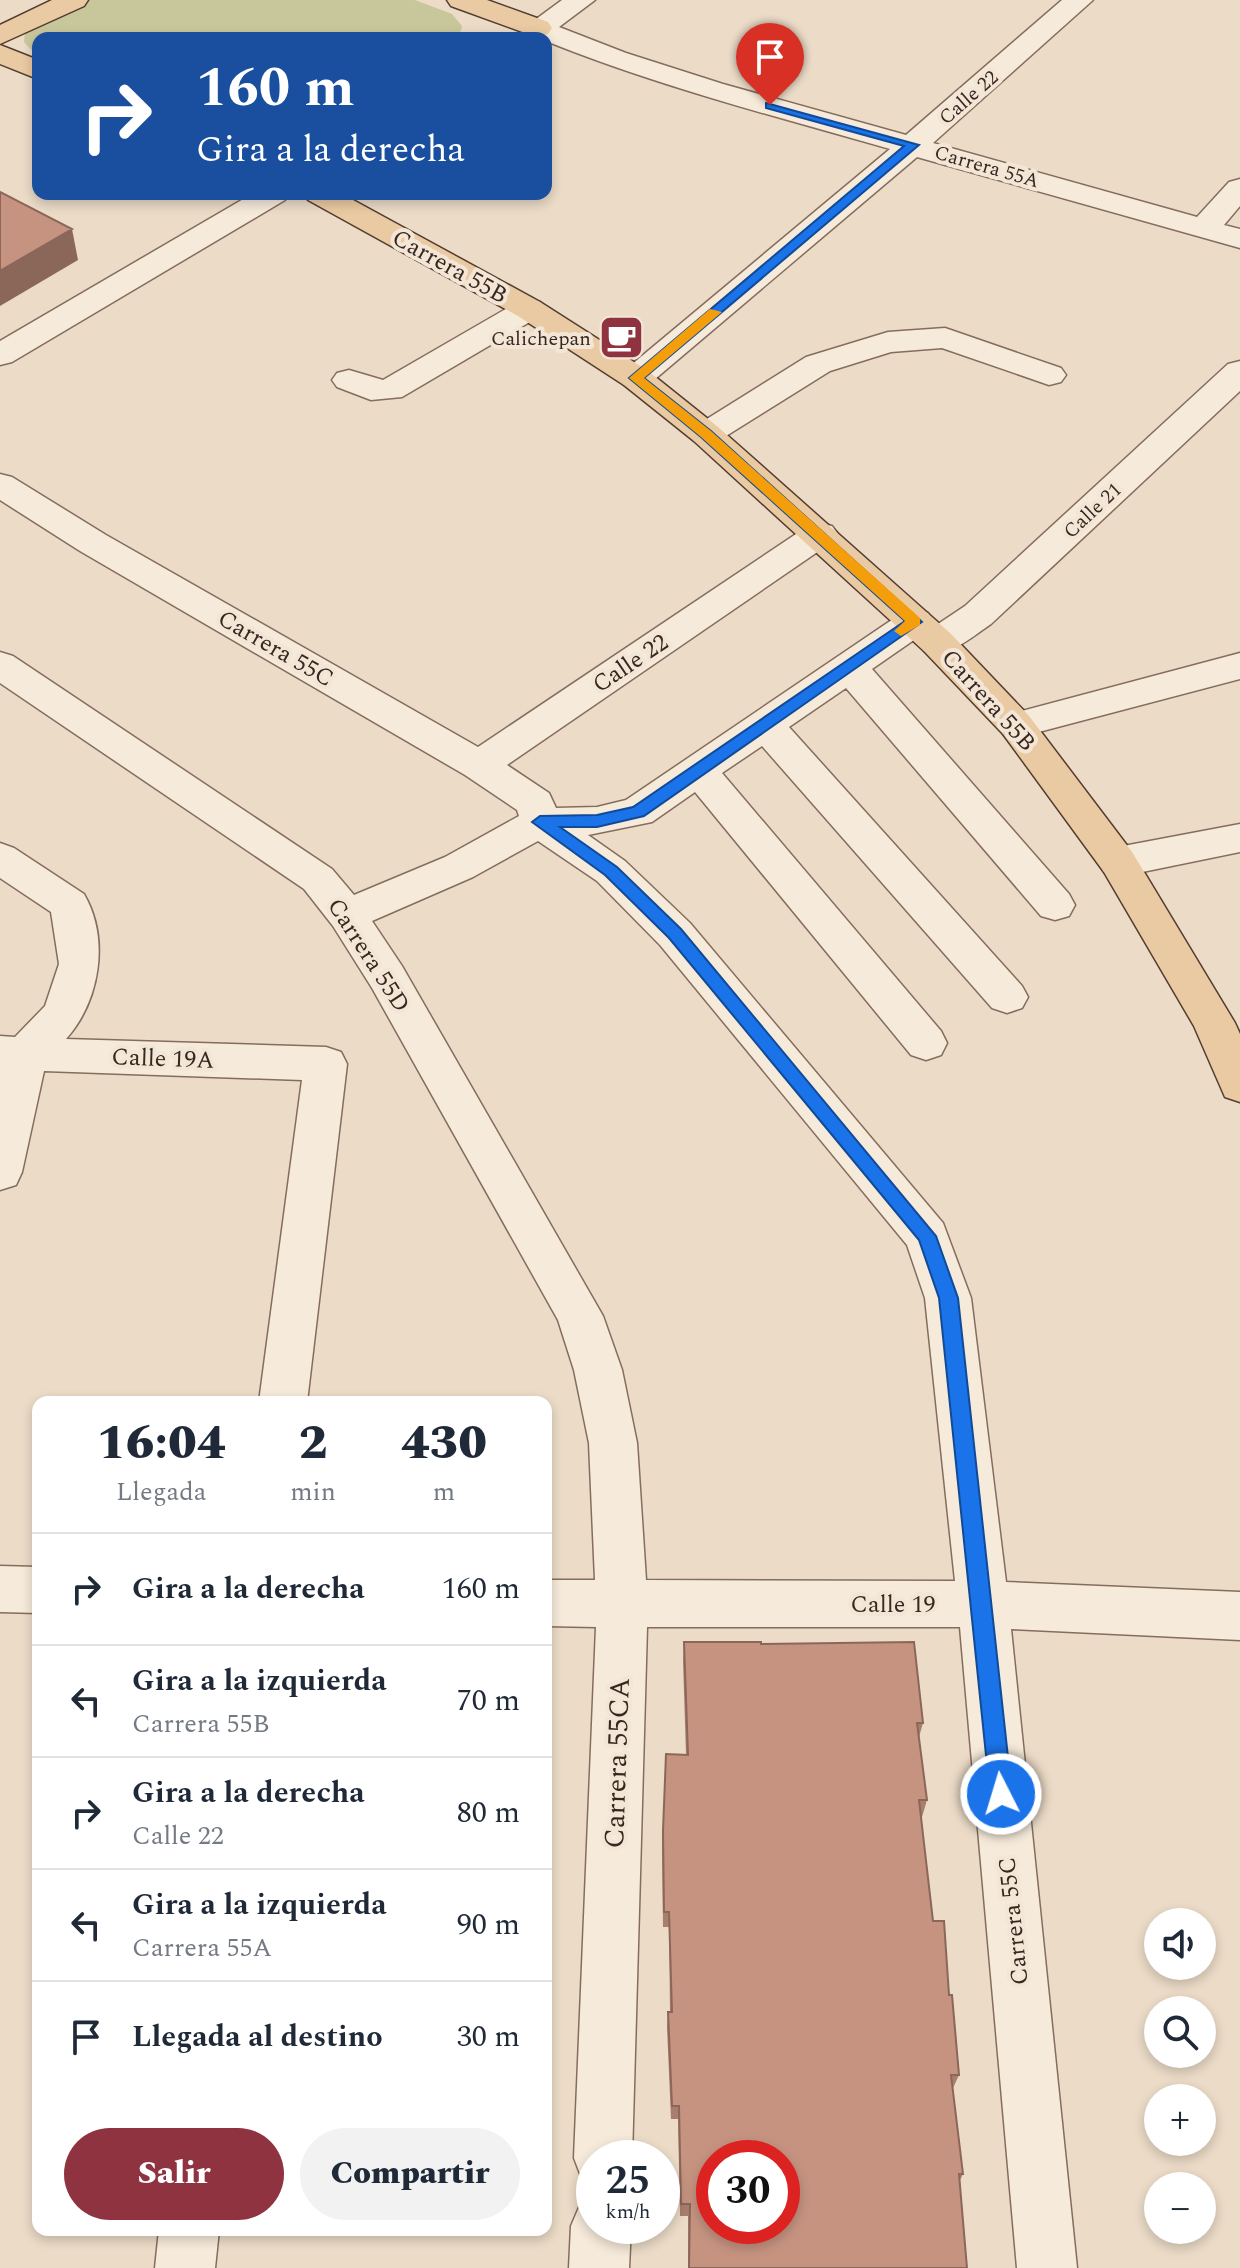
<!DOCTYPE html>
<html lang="es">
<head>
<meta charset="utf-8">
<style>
	:root { --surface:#fff; --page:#f2f2f3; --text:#1f2937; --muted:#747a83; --line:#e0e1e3; --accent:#8f3340 }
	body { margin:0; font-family:Spectral,serif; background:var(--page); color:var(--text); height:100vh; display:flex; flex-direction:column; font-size:30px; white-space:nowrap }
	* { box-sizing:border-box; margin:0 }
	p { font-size:26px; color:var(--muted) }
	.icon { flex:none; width:44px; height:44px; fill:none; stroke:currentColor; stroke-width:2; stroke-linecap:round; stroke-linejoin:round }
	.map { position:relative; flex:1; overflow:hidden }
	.details { position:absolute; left:32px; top:1396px; width:520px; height:840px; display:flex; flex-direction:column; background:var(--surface); border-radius:16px; box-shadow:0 4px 12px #0003 }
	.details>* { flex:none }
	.banner { position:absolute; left:32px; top:32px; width:520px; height:168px; border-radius:16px; box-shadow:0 4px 12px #0003; background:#1a4fa0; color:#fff; overflow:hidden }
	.buttons { position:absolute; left:1144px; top:1908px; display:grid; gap:16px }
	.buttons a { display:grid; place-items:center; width:72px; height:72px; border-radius:50%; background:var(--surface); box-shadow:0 4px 12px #0003; font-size:40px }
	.speed { position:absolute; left:576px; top:2140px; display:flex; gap:16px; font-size:40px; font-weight:700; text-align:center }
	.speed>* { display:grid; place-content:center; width:104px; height:104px; border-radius:50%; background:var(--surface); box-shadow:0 4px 12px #0003; line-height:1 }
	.speed small { font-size:20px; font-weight:400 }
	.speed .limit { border:12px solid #d22; background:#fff; color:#111 }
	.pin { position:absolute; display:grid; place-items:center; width:68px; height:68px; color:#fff; margin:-82px -34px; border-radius:50% 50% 50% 0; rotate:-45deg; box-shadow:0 0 8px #0007 }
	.pin .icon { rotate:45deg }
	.me { position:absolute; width:88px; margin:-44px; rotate:355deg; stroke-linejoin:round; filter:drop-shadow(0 0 6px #0008) }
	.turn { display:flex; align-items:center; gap:28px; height:168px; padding:0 32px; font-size:36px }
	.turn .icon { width:104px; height:104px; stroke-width:2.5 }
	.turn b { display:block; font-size:56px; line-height:68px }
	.eta { display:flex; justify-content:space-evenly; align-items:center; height:136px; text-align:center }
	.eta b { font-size:48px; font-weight:800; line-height:56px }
	.action { display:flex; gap:16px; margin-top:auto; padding:16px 32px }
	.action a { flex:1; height:92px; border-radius:48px; background:var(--accent); color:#fff; font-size:32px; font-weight:800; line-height:92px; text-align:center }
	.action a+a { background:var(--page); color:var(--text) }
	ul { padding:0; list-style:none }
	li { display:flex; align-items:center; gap:24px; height:112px; padding:0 32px; border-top:2px solid var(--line) }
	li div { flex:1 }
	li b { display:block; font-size:30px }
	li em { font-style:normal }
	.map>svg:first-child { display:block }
	.green { fill:#c8c79c }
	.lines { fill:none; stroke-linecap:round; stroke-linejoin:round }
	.minor-casing { stroke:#856d5e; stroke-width:3 }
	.major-casing { stroke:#533d31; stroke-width:3 }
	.minor { fill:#f6eada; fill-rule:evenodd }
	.major { fill:#eacaa2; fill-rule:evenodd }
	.wall { fill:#aa7e6e }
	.shaded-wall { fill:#8b675a }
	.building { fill:#c69380; stroke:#8b675a; stroke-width:2; fill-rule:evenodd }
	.route { fill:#1a73e8; stroke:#114b97; stroke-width:2 }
	.slow { fill:#f59e0b }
	.labels { text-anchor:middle; stroke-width:8; stroke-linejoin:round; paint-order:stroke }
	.far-street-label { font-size:20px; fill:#362820; stroke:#f3e6d6 }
	.far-poi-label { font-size:20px; fill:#362820; stroke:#f3e6d6; text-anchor:end }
	.street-label { font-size:24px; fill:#362820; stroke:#f3e6d6 }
	.near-street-label { font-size:28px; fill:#362820; stroke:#f3e6d6 }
</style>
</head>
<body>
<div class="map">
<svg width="1240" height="2268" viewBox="0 0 1240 2268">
	<rect width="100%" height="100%" fill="#ebdbc7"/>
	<!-- green -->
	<path class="green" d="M 87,0 L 415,0 L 452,14 L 462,26 L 459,38 L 38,38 L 38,57 L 24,42 L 25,31 Z"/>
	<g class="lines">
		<defs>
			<path id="minor" d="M 562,0 L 595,0 L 559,27 L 626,53 L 723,84 L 906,135 L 1062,0 L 1093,0 L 933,143 L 1197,217 L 1229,182 L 1240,179 L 1240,206 L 1224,225 L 1240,229 L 1240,248 L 917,157 L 648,385 L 636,388 L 624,385 L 619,378 L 624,371 L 890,149 C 774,116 658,86 546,41 L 546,38 L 528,34 L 524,28 Z
				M 252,194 L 289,194 L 285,200 L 12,362 L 0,365 L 0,341 Z
				M 529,299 L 540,302 L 545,309 L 540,316 L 402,397 L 371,400 L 337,387 L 332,380 L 337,373 L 349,370 L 383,380 L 518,302 Z
				M 945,328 L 1061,368 L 1066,375 L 1061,382 L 1049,385 L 942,348 L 891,352 L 830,371 L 718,441 L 706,444 L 694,441 L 689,434 L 694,427 L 806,357 L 888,332 Z
				M 1240,361 L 1240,391 L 991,624 C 970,638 950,658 924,651 L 919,642 L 924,633 L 872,669 L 1069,894 L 1075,905 L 1069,916 L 1055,920 L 1041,916 L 846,688 L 789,727 L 1022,986 L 1028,997 L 1022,1008 L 1007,1013 L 992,1008 L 762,746 L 722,773 L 941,1031 L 947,1043 L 941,1055 L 926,1060 L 911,1055 L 695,792 L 652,822 L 588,835 L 625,861 L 690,923 L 943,1223 L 971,1298 L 1006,1582 L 1240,1592 L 1240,1640 L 1011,1629 L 1077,2268 L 1017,2268 L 960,1627 L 647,1627 L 632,2158 L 594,2158 L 594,2184 L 582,2179 L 574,2158 L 596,1627 L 546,1626 L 546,1580 L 595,1580 L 589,1443 L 574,1370 L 558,1320 L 372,988 L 333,926 L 304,889 L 0,683 L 0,652 L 13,656 L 332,869 L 354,895 L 445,857 L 519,816 L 517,810 L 465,775 L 80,551 L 0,500 L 0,474 L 12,477 L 106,535 L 478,747 L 808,526 L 820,523 L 832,526 L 838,534 L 832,542 L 507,765 L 549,793 L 556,808 L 597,807 L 626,800 L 902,613 L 915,610 L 928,613 L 933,622 L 926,632 L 965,606 L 1228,364 ZM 538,841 L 597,881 L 660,945 L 907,1245 L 925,1298 L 955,1581 L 646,1580 L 637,1443 L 622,1370 L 603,1316 L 402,966 L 372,921 L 473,877 Z
				M 1240,653 L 1240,679 L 1016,738 L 1003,734 L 997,725 L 1003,716 Z
				M 1240,824 L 1240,852 L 1118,877 L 1104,872 L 1098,862 L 1104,852 L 1118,847 Z
				M 0,843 L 14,848 L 84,894 C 110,939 100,1001 66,1039 L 326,1047 L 341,1052 L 347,1064 L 307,1402 L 259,1402 L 302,1080 L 44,1071 L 22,1172 L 16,1185 L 0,1190 L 0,1036 L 15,1037 L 45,1006 L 59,964 L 51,912 L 0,878 Z
				M 0,1566 L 38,1567 L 38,1613 L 0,1612 Z
				M 594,2199 L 594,2226 L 631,2226 L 629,2268 L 569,2268 L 571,2226 L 580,2205 Z
				M 159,2230 L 219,2230 L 215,2268 L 155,2268 Z"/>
			<path id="major" d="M 52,0 L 88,0 L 84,6 L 0,44 L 0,25 Z
				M 447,0 L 487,0 L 548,22 L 552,28 L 548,34 L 538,36 L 528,34 L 451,6 Z
				M 0,45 L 38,60 L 38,79 L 0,64 Z
				M 304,194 L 342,194 L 540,302 L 648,371 L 718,427 L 950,633 L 1029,716 L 1132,852 L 1235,1023 L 1240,1034 L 1240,1102 L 1225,1097 L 1194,1026 L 1104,872 L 1003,734 L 924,651 L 694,441 L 624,385 L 518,316 L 308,200 Z"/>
		</defs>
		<!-- minor casing -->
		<use href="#minor" class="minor-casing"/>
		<!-- major casing -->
		<use href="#major" class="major-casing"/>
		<!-- minor -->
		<use href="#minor" class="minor"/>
		<!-- major -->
		<use href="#major" class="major"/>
	</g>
	<!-- wall -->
	<path class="wall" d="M 684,1642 L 761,1644 L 923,1723 L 919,1737 L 927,1800 L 922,1817 L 921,1817 L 933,1921 L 949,1995 L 959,2075 L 953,2088 L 963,2174 L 960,2180 L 967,2268 L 688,2268 L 688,2216 L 680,2216 L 678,2119 L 671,2119 L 667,2027 L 668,2012 L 670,2012 L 669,1927 L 663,1927 L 662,1847 L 666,1754 L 686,1755 L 683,1661 Z"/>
	<!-- shaded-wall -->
	<path class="shaded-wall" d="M 72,229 L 78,260 L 0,306 L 0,271 Z"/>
	<!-- building -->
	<path class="building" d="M 0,192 L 72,229 L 0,271 Z
		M 684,1642 L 761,1642 L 761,1644 L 914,1642 L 923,1723 L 917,1723 L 927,1800 L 919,1800 L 933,1921 L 944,1921 L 949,1995 L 952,1995 L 959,2075 L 951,2075 L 963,2174 L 959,2174 L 967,2268 L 689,2268 L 690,2204 L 681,2204 L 679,2106 L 672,2106 L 668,2012 L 672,2012 L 669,1912 L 664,1912 L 663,1831 L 666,1754 L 688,1755 ZM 714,2158 L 782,2158 L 782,2226 L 714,2226 Z"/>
	<!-- route -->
	<path class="route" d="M 766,103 L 919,145 L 644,378 L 711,431 L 922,622 L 644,816 L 597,827 L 560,827 L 617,867 L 681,929 L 936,1236 L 958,1298 L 1012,1794 L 1009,1801 L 1001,1805 L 993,1801 L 990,1794 L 939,1298 L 919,1240 L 669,938 L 605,875 L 532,822 L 540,816 L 597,815 L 633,807 L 905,621 L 701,437 L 629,378 L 904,146 L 766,108 Z"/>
	<!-- slow -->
	<path class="slow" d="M 710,309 L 722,312 L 644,378 L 711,431 L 920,618 L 920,625 L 901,636 L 894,631 L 905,621 L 701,437 L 629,378 Z"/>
	<!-- icons -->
	<defs>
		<symbol id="cafe-square" viewBox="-11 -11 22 22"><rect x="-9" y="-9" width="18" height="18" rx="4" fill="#8f3340" stroke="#f3e6d6"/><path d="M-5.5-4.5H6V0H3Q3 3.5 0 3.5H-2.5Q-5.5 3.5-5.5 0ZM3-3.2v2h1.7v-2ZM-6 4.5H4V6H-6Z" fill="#fff"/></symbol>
	</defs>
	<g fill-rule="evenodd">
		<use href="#cafe-square" x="596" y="312" width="51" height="51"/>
	</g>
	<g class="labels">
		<!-- far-street labels -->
		<g class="far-street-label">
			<text transform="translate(968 97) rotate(-41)" y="7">Calle 22</text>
			<text transform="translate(987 166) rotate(16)" y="7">Carrera 55A</text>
			<text transform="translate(1092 510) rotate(-43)" y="7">Calle 21</text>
		</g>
		<!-- far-poi labels -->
		<g class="far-poi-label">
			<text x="591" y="345">Calichepan</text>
		</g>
		<!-- street labels -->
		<g class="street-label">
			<text transform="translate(450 266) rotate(29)" y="8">Carrera 55B</text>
			<text transform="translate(276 648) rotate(30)" y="8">Carrera 55C</text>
			<text transform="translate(630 663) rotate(-34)" y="8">Calle 22</text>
			<text transform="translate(989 700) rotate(48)" y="8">Carrera 55B</text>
			<text transform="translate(369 955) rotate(57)" y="8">Carrera 55D</text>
			<text transform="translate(163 1058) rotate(2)" y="8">Calle 19A</text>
			<text x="893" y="1612">Calle 19</text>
			<text transform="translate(1013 1921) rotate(-96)" y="8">Carrera 55C</text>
		</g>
		<!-- near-street labels -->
		<g class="near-street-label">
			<text transform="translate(616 1763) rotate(-88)" y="10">Carrera 55CA</text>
		</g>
	</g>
</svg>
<div class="buttons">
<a><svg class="icon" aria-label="sound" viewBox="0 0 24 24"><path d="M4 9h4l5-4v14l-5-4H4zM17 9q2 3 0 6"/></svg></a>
<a><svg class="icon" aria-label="search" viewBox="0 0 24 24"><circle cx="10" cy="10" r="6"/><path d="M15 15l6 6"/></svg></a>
<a>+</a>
<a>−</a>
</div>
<div class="speed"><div>25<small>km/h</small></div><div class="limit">30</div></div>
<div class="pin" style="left:770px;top:105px;background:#d93025"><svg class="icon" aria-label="arrive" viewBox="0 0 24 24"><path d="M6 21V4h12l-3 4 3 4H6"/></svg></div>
<svg class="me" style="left:1001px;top:1794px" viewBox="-20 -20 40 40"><circle r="17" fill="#1a73e8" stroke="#fff" stroke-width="3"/><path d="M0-11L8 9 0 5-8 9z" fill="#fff"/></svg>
<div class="banner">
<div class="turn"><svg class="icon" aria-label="right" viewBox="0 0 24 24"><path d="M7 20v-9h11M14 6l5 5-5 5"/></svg><div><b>160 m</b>Gira a la derecha</div></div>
</div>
<section class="details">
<div class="eta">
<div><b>16:04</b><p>Llegada</p></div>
<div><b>2</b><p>min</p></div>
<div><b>430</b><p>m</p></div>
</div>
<ul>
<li><svg class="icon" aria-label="right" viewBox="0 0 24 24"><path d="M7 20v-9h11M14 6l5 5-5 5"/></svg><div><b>Gira a la derecha</b></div><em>160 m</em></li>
<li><svg class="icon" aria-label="left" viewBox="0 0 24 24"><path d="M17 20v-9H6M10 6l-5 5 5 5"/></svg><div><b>Gira a la izquierda</b><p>Carrera 55B</p></div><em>70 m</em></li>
<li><svg class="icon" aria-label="right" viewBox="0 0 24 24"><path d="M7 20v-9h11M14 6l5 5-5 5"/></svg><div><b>Gira a la derecha</b><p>Calle 22</p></div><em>80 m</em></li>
<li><svg class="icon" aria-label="left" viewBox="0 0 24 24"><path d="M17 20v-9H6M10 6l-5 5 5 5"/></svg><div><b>Gira a la izquierda</b><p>Carrera 55A</p></div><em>90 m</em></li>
<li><svg class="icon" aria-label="arrive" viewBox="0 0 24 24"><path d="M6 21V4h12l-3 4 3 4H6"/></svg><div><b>Llegada al destino</b></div><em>30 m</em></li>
</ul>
<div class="action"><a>Salir</a><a>Compartir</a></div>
</section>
</div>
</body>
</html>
